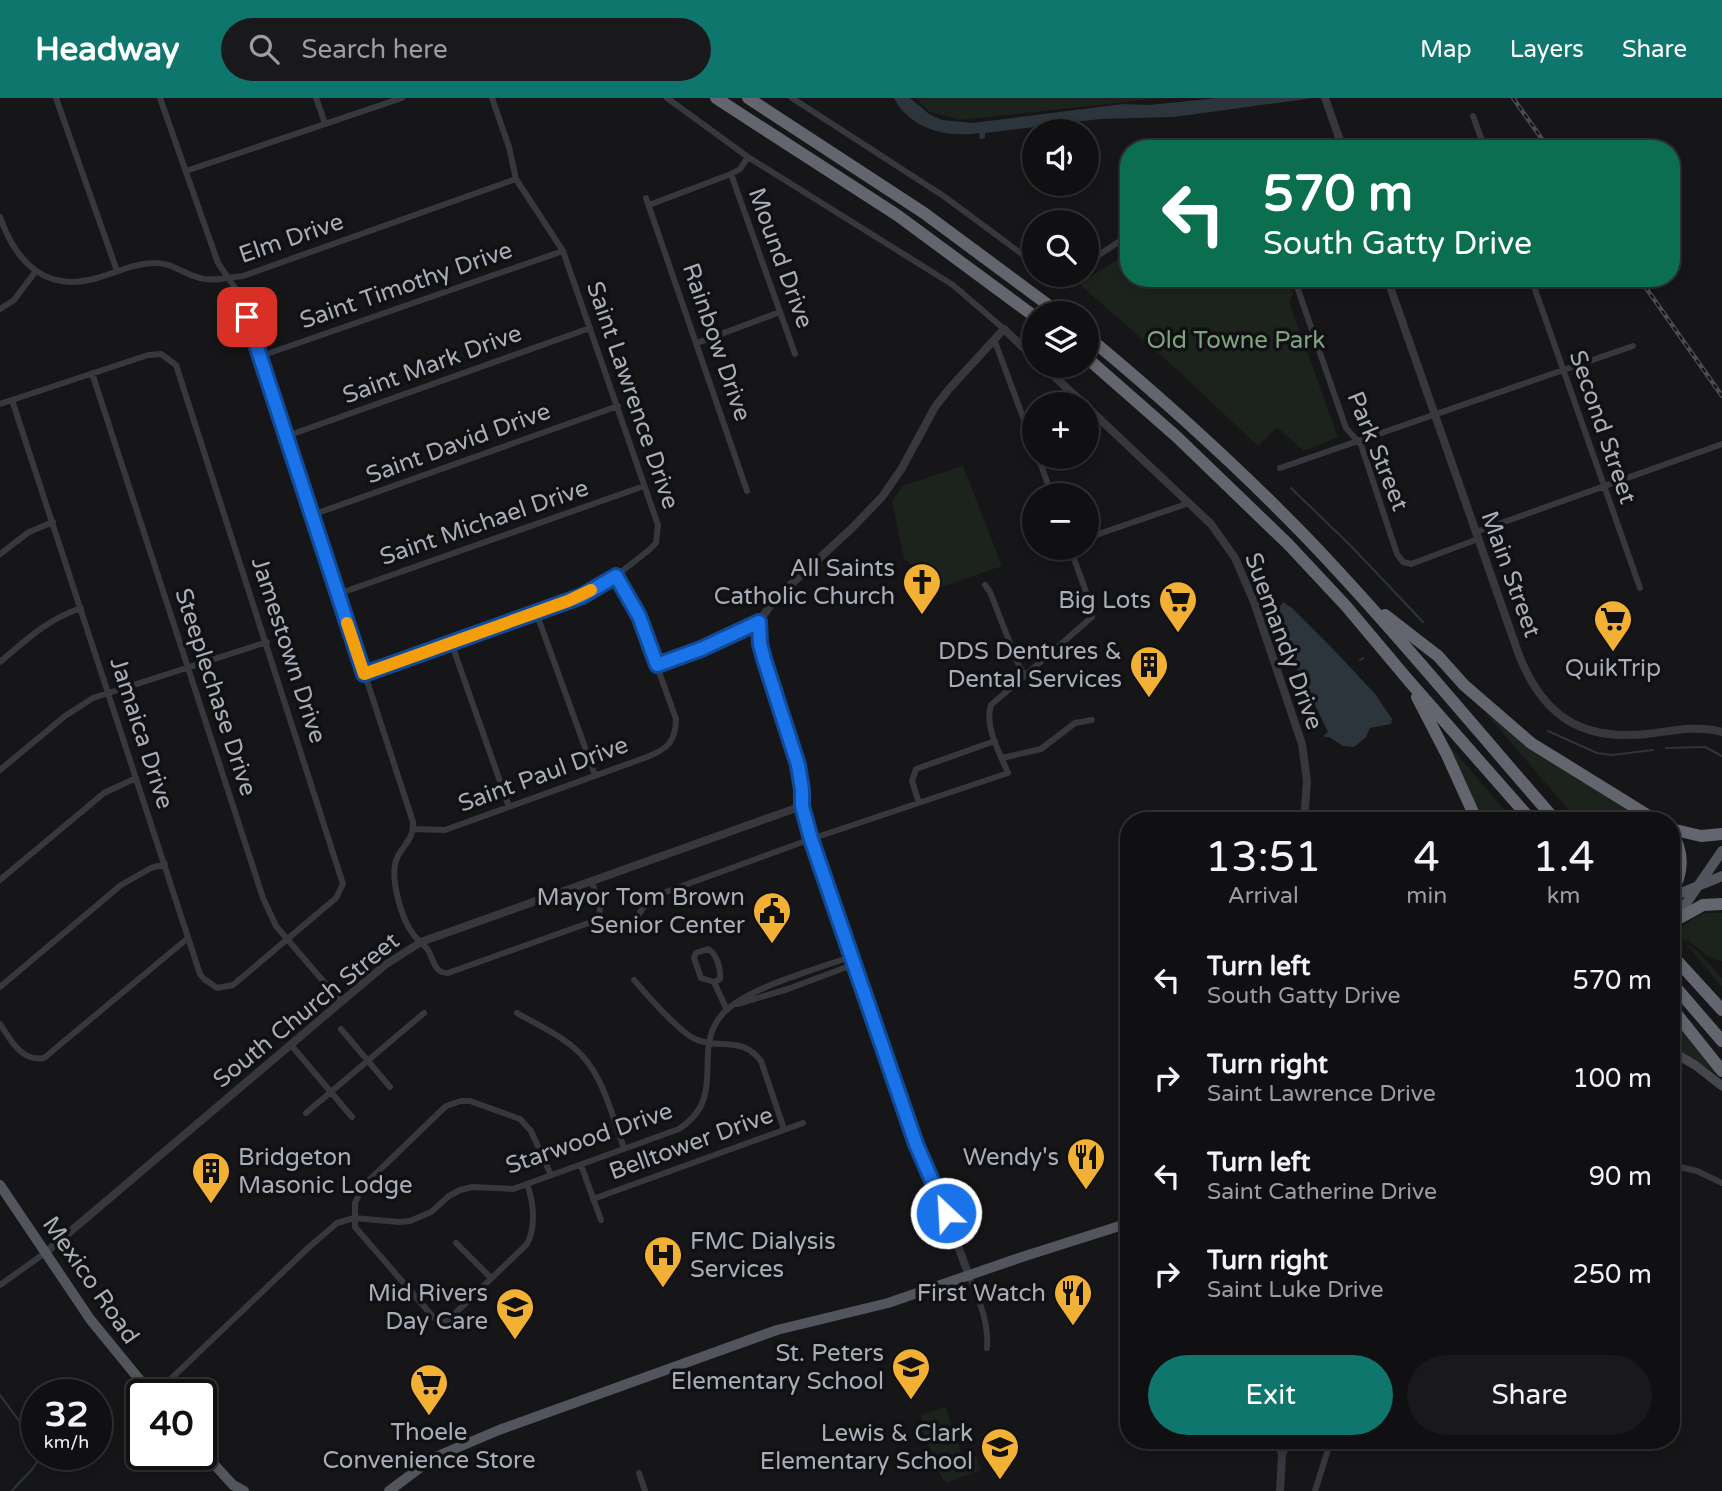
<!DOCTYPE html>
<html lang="en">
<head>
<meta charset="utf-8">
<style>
	:root { --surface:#101012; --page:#19191b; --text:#f1f3f6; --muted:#9c9d9f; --line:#303032; --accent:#0f766e }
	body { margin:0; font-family:"Varela Round",sans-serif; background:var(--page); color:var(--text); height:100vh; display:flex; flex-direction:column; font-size:26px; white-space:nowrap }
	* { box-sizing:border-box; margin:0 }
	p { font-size:23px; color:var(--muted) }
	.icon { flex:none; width:38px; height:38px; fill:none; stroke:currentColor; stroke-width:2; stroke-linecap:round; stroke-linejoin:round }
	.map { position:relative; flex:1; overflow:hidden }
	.details { position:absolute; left:1120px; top:714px; width:560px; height:637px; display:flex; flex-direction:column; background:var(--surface); border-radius:28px; box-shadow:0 4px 10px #0003,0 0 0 2px var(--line) }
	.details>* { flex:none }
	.banner { position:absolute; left:1120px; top:42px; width:560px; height:147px; border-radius:28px; box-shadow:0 4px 10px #0003,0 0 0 2px var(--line); background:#0b6e4f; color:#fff; overflow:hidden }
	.tools { position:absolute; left:1022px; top:21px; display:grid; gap:14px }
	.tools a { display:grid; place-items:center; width:77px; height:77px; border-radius:50%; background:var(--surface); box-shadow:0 4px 10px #0003,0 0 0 2px var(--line); font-size:35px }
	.speed { position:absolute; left:21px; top:1281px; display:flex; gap:14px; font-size:35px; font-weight:700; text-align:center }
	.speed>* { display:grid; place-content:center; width:91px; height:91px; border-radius:50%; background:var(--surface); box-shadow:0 4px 10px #0003,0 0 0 2px var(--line); line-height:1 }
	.speed small { font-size:18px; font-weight:400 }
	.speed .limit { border:4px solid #111; border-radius:10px; background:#fff; color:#111 }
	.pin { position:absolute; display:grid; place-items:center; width:60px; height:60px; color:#fff; margin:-30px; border-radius:14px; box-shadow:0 4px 10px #0006 }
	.me { position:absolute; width:77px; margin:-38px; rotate:335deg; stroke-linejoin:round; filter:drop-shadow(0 0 5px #0008) }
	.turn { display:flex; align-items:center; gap:24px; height:147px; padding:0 28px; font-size:32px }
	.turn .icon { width:91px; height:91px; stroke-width:2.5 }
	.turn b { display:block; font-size:49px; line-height:60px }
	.eta { display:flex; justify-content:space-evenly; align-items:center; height:119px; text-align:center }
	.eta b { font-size:42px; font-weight:600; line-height:49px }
	.button { display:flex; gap:14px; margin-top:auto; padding:14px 28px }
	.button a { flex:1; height:80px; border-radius:42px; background:var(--accent); color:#fff; font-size:28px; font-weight:600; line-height:80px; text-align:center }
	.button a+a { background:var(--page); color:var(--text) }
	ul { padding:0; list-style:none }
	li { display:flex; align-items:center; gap:21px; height:98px; padding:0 28px }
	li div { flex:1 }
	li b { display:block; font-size:26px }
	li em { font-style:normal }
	header { display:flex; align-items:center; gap:42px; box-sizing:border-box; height:98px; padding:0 35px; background:var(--accent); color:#fff }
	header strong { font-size:33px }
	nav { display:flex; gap:38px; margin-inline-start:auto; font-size:24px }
	.search { width:490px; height:63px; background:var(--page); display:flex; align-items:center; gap:18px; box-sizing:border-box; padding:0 24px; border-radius:38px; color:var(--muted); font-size:26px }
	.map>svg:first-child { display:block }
	.green { fill:#1c231d }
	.water { fill:#2c353c }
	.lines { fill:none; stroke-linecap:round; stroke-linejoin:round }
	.stream { stroke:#2c353c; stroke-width:2 }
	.minor { stroke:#37383d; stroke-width:6 }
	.tertiary { stroke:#37383d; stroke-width:8 }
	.secondary { stroke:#45474d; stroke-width:9 }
	.primary { stroke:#53555c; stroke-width:10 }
	.motorway { stroke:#63666e; stroke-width:12 }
	.rail-casing { stroke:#4a4c52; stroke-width:4.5 }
	.rail { stroke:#111113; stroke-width:2; stroke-dasharray:5; stroke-linecap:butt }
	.route-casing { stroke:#114b97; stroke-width:18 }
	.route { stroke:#1a73e8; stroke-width:12 }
	.slow { stroke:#f59e0b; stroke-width:12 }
	.labels { text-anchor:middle; stroke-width:7; stroke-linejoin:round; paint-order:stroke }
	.street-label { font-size:24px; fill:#a8adb8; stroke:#111113 }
	.park-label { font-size:24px; fill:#7fa381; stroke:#111113 }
	.poi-label { font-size:24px; fill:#a8adb8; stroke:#111113; text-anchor:end }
</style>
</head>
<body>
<header>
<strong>Headway</strong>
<div class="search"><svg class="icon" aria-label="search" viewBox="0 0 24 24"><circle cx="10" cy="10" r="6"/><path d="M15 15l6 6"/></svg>Search here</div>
<nav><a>Map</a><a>Layers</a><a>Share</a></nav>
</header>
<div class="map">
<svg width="1722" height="1393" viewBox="0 0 1722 1393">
	<rect width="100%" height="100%" fill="#161618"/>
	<!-- green -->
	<path class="green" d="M 916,0 L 1162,0 L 960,22 L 930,14 Z
		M 1129,141 L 1129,180 L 1287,180 L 1293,196 L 1289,204 L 1338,339 L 1304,353 L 1277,329 L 1258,348 L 1172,267 L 1079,186 L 1122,159 L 1118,148 Z
		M 963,368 L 1002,468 L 936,491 L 904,460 L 892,403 L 903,388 Z
		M 1484,613 L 1558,669 L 1647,723 L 1578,723 Z
		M 1448,646 L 1514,723 L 1484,723 Z
		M 1722,815 L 1722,863 C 1708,861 1699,851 1688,842 L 1685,844 L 1698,854 L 1722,880 L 1722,889 L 1677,835 C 1692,820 1698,813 1722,815 Z
		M 1671,917 L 1716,973 L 1715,975 L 1671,947 Z
		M 944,1309 L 946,1310 L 964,1362 L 976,1358 L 981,1372 L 946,1385 L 941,1378 L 923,1334 L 915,1333 L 923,1329 L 921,1317 Z"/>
	<!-- water -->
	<path class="water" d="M 894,0 L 910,0 L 929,16 L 942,22 L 973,25 L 1123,6 L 1149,7 L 1218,0 L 1313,0 L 1174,19 L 1100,21 L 985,35 L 985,40 L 980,41 L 979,35 C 946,40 910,31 894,0 Z
		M 1283,504 L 1292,510 L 1335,553 L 1375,596 L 1392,621 L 1391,626 L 1370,630 L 1366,639 L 1354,649 L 1343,648 L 1329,639 L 1325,639 L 1324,637 L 1328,634 L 1286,548 L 1287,539 L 1277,512 Z"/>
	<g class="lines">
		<!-- stream -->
		<path class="stream" d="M 1291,390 L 1351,448 L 1423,524
			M 1360,562 L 1363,560
			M 1548,633 L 1597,655 L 1612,657 L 1653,652
			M 1666,650 L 1705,649 L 1722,658
			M 0,1297 L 37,1347
			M 12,1393 C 22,1380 35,1372 41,1356"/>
		<!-- minor -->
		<path class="minor" d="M 56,0 L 117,173
			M 160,0 L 218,165 L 238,194 L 261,258 L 413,724 C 414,740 405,745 398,758 C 388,776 401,820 413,836 C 417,842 424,846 428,852 C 434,862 434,875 448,875 L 594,823 C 607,812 596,796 591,783
			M 316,0 L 325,25
			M 667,0 L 748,59 L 953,187 L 1004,231
			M 792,0 L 945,99 L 1034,165
			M 1473,18 L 1485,51
			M 186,73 L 402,0
			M 731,76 L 795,256
			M 646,100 L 747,393
			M 649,107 L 731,76 L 740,71 L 748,59
			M 0,119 C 16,165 46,195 97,180 C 116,175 134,165 155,165 C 173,165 183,176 200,180 C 212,184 230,179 243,178 L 516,81
			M 1087,165 L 1129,137
			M 1294,180 L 1346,330 L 1361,347 L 1397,456 L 1403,464 L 1411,466 L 1478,441
			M 1531,180 L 1640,490
			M 0,211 L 14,202 L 36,173
			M 994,241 L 1034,349
			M 697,245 L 780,214
			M 261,258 L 563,153
			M 92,275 L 263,800 L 276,828 L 341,904
			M 0,306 L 12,302 L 148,257 L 161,256 L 176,267 L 343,786 L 336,800 L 233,887 L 217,890 L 204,881 L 200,876 L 12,302
			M 287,338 L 590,230
			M 1038,359 L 1052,397
			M 1280,370 L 1633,248
			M 312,417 L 618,308
			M 1476,434 L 1722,346
			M 1087,440 L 1189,405
			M 0,456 L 29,434 L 53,424
			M 985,487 L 990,494 L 1019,568 L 1025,578
			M 338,496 L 644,388
			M 536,514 L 595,677
			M 451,544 L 509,709
			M 0,564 C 26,542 48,521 81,510
			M 657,567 L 701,551 L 759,524
			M 364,576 L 582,498 L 616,478 L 649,452 L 656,445 L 658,427 L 563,153 L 516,81 L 509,49 L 492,0
			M 1002,660 L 1041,651 L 1075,625 L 1092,622
			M 0,672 L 65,618 L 93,600 L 267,544
			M 919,705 L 912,683 L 916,671 L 995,643
			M 414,731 L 445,732 L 647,659 C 667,651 676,644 676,621 L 639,518 L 616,478
			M 0,782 L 104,695 L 136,680
			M 633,825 L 643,810 L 663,795 L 811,741 L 1008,675 C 1000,655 984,629 991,607 L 1092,519 L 1092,510 L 1070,450
			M 708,851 C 717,856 721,871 720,881 L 714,884 L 701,880 L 694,860 L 696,855 Z
			M 634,882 C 647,897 678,933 695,941 C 719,952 741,937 761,963 L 784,1031
			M 714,884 L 727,912
			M 0,889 L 121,787 L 151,770 L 165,766
			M 737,906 L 788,891 L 855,866
			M 517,915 C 536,926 557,935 573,949 C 603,973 611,1016 624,1050
			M 0,926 C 11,942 21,964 44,960 L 188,840
			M 341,931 L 390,989
			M 291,947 L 352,1019
			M 306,1015 L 424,915
			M 581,1067 L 601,1122
			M 1671,1067 L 1697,1073 L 1722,1085
			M 527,1086 C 534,1105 536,1129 527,1146 L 445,1225 L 434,1220 L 355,1129 L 355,1105 L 363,1088 L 446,1008 L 461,1003 L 470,1003 L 520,1021 L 531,1033 L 551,1077
			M 593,1101 L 803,1025
			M 456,1145 L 491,1180
			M 969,1178 C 979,1202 989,1224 987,1250
			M 0,1187 L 45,1155
			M 154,1297 L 308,1150 L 337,1125 L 354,1120 L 399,1124 L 410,1123 L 431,1114 L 449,1098 L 460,1092 L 473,1089 L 513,1091 L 679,1031 C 728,999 692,956 720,919 C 742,890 817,872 852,858
			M 639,1375 L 645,1393
			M 1315,1393 L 1331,1342"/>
		<!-- tertiary -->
		<path class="tertiary" d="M 1325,0 L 1343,51
			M 1387,180 L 1519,557 C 1543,618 1581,643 1647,636 C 1672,633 1697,627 1722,634
			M 1043,268 L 1084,306
			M 1087,309 L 1211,426 L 1235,460 L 1254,504 L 1302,646 L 1307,683 L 1304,723
			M 45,1155 L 341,904 L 385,867 L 421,844 L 802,708
			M 969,1178 L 942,1104 L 916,1046 L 811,741 L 802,708 L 798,667 L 760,546 L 759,524 L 774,502 L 852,430 L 882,399 L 902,370 L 935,309 L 949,291 L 1004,231 L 1034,260
			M 1278,1342 L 1282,1357 L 1280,1393
			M 1282,1357 L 1288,1342"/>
		<!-- secondary -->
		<path class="secondary" d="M 1671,953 L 1695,967 L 1722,988"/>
		<!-- primary -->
		<path class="primary" d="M 1671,799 L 1722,778
			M 1676,820 L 1722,753
			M 0,1087 L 90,1221 L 152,1297
			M 201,1352 L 233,1387 L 244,1393
			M 389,1393 L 433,1360 L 499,1332 L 777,1232 L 888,1205 L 1025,1158 L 1129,1125"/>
		<!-- motorway -->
		<path class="motorway" d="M 716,0 L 897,117 L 1034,218
			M 748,0 L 924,115 L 1059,215
			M 1087,238 C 1163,301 1237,368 1306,439 C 1393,530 1473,628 1556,723
			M 1087,260 L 1177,339 L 1288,446 L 1346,508 L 1409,583 L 1532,723
			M 1385,517 L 1438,558 L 1464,587 L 1531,645 L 1657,723
			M 1417,599 L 1447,657 L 1477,723
			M 1671,731 L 1701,738 L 1722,736
			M 1671,733 C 1683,752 1685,775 1671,793
			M 1674,823 L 1703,807 L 1722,806
			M 1671,856 L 1722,912
			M 1671,884 L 1722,943
			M 1671,909 L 1722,973"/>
		<defs>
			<path id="rail" d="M 1513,0 L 1549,51
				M 1639,180 L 1722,298"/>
		</defs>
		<!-- rail casing -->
		<use href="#rail" class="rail-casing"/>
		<!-- rail -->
		<use href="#rail" class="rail"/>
	</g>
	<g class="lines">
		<defs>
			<path id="route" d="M 247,219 L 364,576 L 582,498 L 616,478 L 639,518 L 657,567 L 701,551 L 759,524 L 760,546 L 764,561 L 798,667 L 802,692 L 802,708 L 811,741 L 916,1046 L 946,1115"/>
		</defs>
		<!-- route casing -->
		<use href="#route" class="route-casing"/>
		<!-- route -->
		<use href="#route" class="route"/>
		<!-- slow -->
		<path class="slow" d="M 347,525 L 364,576 L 568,503 L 591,492"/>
	</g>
	<!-- icons -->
	<defs>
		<symbol id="church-pin" viewBox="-11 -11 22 30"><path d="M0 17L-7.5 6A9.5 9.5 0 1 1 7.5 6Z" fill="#f2b134" stroke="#111113"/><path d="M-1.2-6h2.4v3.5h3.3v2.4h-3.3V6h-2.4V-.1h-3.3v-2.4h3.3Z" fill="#111"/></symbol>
		<symbol id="supermarket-pin" viewBox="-11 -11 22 30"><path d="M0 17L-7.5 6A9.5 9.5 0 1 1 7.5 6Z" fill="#f2b134" stroke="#111113"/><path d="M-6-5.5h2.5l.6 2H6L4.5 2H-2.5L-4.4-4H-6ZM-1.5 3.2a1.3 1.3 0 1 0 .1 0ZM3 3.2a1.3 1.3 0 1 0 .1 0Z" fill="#111"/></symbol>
		<symbol id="building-pin" viewBox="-11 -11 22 30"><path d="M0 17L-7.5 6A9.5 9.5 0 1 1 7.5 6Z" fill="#f2b134" stroke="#111113"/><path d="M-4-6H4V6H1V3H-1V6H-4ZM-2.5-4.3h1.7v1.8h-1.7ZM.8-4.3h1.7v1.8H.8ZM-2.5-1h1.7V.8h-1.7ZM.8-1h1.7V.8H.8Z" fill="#111"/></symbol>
		<symbol id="civic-pin" viewBox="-11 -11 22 30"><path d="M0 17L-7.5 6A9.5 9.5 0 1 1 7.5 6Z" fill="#f2b134" stroke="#111113"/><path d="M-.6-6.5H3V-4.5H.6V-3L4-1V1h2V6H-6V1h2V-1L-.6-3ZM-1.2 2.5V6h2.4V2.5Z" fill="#111"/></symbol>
		<symbol id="restaurant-pin" viewBox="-11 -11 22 30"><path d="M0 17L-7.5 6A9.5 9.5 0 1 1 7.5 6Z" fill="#f2b134" stroke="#111113"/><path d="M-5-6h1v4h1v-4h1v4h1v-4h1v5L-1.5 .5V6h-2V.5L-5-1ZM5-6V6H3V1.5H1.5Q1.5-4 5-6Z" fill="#111"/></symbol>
		<symbol id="hospital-pin" viewBox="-11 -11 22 30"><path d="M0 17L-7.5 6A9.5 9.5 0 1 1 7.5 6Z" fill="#f2b134" stroke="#111113"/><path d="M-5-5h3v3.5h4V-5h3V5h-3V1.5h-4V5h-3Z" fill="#111"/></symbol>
		<symbol id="school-pin" viewBox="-11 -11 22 30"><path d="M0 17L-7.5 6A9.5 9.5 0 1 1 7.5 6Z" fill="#f2b134" stroke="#111113"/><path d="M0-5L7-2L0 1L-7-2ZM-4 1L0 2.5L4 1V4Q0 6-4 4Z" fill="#111"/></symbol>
	</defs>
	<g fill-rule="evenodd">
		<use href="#church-pin" x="900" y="462" width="44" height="60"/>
		<use href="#supermarket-pin" x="1156" y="480" width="44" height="60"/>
		<use href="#supermarket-pin" x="1591" y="499" width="44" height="60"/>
		<use href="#building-pin" x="1127" y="545" width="44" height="60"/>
		<use href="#civic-pin" x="750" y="791" width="44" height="60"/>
		<use href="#restaurant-pin" x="1064" y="1037" width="44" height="60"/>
		<use href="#building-pin" x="189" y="1051" width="44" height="60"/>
		<use href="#hospital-pin" x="641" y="1135" width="44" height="60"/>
		<use href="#restaurant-pin" x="1051" y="1173" width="44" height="60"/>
		<use href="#school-pin" x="493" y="1187" width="44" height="60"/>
		<use href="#school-pin" x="889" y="1247" width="44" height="60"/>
		<use href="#supermarket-pin" x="407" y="1263" width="44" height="60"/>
		<use href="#school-pin" x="978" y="1327" width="44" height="60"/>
	</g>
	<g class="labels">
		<!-- street labels -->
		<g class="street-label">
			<text transform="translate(291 140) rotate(-19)" y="8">Elm Drive</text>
			<text transform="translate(781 160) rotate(70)" y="8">Mound Drive</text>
			<text transform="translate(406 187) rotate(-19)" y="8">Saint Timothy Drive</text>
			<text transform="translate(717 244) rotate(71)" y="8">Rainbow Drive</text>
			<text transform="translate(432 266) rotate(-20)" y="8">Saint Mark Drive</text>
			<text transform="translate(633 297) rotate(71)" y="8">Saint Lawrence Drive</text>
			<text transform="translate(1603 329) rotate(71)" y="8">Second Street</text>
			<text transform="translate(458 345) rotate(-20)" y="8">Saint David Drive</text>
			<text transform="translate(1378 353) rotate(68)" y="8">Park Street</text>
			<text transform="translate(484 424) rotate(-19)" y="8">Saint Michael Drive</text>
			<text transform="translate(1511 476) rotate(70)" y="8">Main Street</text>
			<text transform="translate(1284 543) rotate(70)" y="8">Suemandy Drive</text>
			<text transform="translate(289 552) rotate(72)" y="8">Jamestown Drive</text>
			<text transform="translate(216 594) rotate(72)" y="8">Steeplechase Drive</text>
			<text transform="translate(142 635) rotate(72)" y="8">Jamaica Drive</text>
			<text transform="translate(543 676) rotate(-20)" y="8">Saint Paul Drive</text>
			<text transform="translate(306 912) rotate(-39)" y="8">South Church Street</text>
			<text transform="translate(589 1040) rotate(-19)" y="8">Starwood Drive</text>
			<text transform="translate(691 1045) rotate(-20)" y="8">Belltower Drive</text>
			<text transform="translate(91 1182) rotate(55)" y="8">Mexico Road</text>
		</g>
		<!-- park labels -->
		<g class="park-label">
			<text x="1236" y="250">Old Towne Park</text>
		</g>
		<!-- poi labels -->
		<g class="poi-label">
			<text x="895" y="478">All Saints<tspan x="895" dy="28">Catholic Church</tspan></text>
			<text x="1151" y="510">Big Lots</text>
			<text x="1122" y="561">DDS Dentures &amp;<tspan x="1122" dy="28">Dental Services</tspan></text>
			<text x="1613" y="578" text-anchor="middle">QuikTrip</text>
			<text x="745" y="807">Mayor Tom Brown<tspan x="745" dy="28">Senior Center</tspan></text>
			<text x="238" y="1067" text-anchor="start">Bridgeton<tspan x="238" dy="28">Masonic Lodge</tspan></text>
			<text x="1059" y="1067">Wendy's</text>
			<text x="690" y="1151" text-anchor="start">FMC Dialysis<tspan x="690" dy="28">Services</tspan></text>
			<text x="488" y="1203">Mid Rivers<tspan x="488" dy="28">Day Care</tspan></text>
			<text x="1046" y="1203">First Watch</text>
			<text x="884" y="1263">St. Peters<tspan x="884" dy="28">Elementary School</tspan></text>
			<text x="429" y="1342" text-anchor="middle">Thoele<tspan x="429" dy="28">Convenience Store</tspan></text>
			<text x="973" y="1343">Lewis &amp; Clark<tspan x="973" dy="28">Elementary School</tspan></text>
		</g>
	</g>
</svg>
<div class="tools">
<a><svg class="icon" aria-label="sound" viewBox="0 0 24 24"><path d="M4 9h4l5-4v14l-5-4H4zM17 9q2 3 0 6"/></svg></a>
<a><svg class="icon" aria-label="search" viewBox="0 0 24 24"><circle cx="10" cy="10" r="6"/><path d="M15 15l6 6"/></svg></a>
<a><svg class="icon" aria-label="layers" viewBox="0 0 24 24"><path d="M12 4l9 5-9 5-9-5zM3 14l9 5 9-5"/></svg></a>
<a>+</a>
<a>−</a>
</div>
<div class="speed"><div>32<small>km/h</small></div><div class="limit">40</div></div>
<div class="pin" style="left:247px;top:219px;background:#d93025"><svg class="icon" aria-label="arrive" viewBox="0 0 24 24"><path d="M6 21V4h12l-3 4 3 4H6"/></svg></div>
<svg class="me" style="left:946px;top:1115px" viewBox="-20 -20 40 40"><circle r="17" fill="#1a73e8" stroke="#fff" stroke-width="3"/><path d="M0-11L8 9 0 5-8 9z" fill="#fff"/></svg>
<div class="banner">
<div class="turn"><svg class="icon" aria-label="left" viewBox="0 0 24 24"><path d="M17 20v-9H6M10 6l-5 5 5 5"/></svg><div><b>570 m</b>South Gatty Drive</div></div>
</div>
<section class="details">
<div class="eta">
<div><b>13:51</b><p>Arrival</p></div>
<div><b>4</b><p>min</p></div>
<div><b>1.4</b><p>km</p></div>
</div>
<ul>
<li><svg class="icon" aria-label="left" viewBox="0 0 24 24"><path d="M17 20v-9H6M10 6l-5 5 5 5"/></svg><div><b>Turn left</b><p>South Gatty Drive</p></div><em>570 m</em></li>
<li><svg class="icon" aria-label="right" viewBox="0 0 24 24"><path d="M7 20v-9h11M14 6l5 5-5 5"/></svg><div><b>Turn right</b><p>Saint Lawrence Drive</p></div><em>100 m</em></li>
<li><svg class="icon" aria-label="left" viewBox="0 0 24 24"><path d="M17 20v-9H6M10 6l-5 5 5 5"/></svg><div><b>Turn left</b><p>Saint Catherine Drive</p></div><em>90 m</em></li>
<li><svg class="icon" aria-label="right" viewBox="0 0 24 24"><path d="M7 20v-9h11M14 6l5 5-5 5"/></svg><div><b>Turn right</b><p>Saint Luke Drive</p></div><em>250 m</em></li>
</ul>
<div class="button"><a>Exit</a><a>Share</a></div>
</section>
</div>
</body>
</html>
